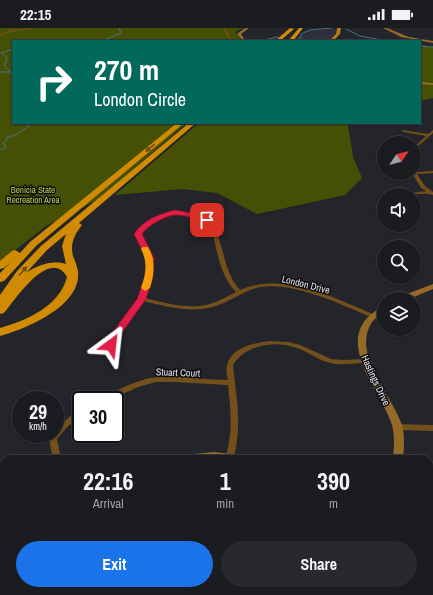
<!DOCTYPE html>
<html lang="en">
<head>
<meta charset="utf-8">
<style>
	:root { --surface:#1b1c20; --page:#28292d; --text:#f1f3f6; --muted:#a0a1a5; --line:#393a3e; --accent:#1a73e8 }
	body { margin:0; font-family:"Archivo Narrow",sans-serif; background:var(--page); color:var(--text); height:100vh; display:flex; flex-direction:column; font-size:15px; white-space:nowrap }
	* { box-sizing:border-box; margin:0 }
	p { font-size:13px; color:var(--muted) }
	.icon { flex:none; width:22px; height:22px; fill:none; stroke:currentColor; stroke-width:2; stroke-linecap:round; stroke-linejoin:round }
	.map { position:relative; flex:1; overflow:hidden }
	.side { position:absolute; left:0px; top:427px; width:433px; height:140px; display:flex; flex-direction:column; background:var(--surface); border-radius:12px 12px 0 0; box-shadow:0 1px 3px #0004,0 0 0 1px var(--line) }
	.side>* { flex:none }
	.top-card { position:absolute; left:12px; top:12px; width:409px; height:84px; border-radius:0px; box-shadow:0 1px 3px #0004,0 0 0 1px var(--line); background:#00695c; color:#fff; overflow:hidden }
	.needle { width:26px; rotate:55deg }
	.tools { position:absolute; left:377px; top:108px; display:grid; gap:8px }
	.tools a { display:grid; place-items:center; width:44px; height:44px; border-radius:50%; background:var(--surface); box-shadow:0 1px 3px #0004,0 0 0 1px var(--line); font-size:20px }
	.speed { position:absolute; left:12px; top:363px; display:flex; gap:8px; font-size:20px; font-weight:700; text-align:center }
	.speed>* { display:grid; place-content:center; width:52px; height:52px; border-radius:50%; background:var(--surface); box-shadow:0 1px 3px #0004,0 0 0 1px var(--line); line-height:1 }
	.speed small { font-size:10px; font-weight:400 }
	.speed .limit { border:2px solid #111; border-radius:6px; background:#fff; color:#111 }
	.pin { position:absolute; display:grid; place-items:center; width:34px; height:34px; color:#fff; margin:-17px; border-radius:8px; box-shadow:0 2px 6px #0006 }
	.me { position:absolute; width:44px; margin:-22px; rotate:30deg; stroke-linejoin:round; filter:drop-shadow(0 0 3px #0008) }
	.turn { display:flex; align-items:center; gap:14px; height:84px; padding:0 16px; font-size:18px }
	.turn .icon { width:52px; height:52px; stroke-width:2.5 }
	.turn b { display:block; font-size:28px; line-height:34px }
	.eta { display:flex; justify-content:space-evenly; align-items:center; height:68px; text-align:center }
	.eta b { font-size:24px; font-weight:800; line-height:28px }
	.primary-button { display:flex; gap:8px; margin-top:auto; padding:8px 16px }
	.primary-button a { flex:1; height:46px; border-radius:24px; background:var(--accent); color:#fff; font-size:16px; font-weight:800; line-height:46px; text-align:center }
	.primary-button a+a { background:var(--page); color:var(--text) }
	.status { display:flex; justify-content:space-between; align-items:center; height:28px; padding:0 20px; background:var(--surface); direction:ltr }
	.status svg { height:11px; fill:currentColor }
	.map>svg:first-child { display:block }
	.built { fill:#2e303b }
	.green { fill:#455004 }
	.lines { fill:none; stroke-linecap:round; stroke-linejoin:round }
	.stream { stroke:#477487; stroke-width:1 }
	.street { fill:#724f1b; fill-rule:evenodd }
	.secondary { fill:#956926; fill-rule:evenodd }
	.primary { fill:#b47b1c; fill-rule:evenodd }
	.highway { fill:#d08b03; fill-rule:evenodd }
	.oneway { fill:#6f4c0a }
	.route { fill:#e11d48; stroke:#92132f }
	.slow { fill:#f59e0b }
	.labels { text-anchor:middle; stroke-width:3; stroke-linejoin:round; paint-order:stroke }
	.far-park-label { font-size:9px; fill:#b6ce51; stroke:#0e0e11 }
	.street-label { font-size:10px; fill:#e2e3e7; stroke:#0e0e11 }
</style>
</head>
<body>
<div class="status"><b>22:15</b><svg viewBox="0 0 49 12"><path d="M0 12V9h3v3zM5 12V6h3v6zM10 12V3h3v9zM15 12V0h3v12zM26 1h20v11H26zM47 4h2v5h-2z"/></svg></div>
<div class="map">
<svg width="433" height="567" viewBox="0 0 433 567">
	<rect width="100%" height="100%" fill="#24252b"/>
	<!-- built -->
	<path class="built" d="M 336,1 L 335,7 L 328,13 L 297,13 L 306,3 Z"/>
	<!-- green -->
	<path class="green" d="M 0,0 L 243,0 L 235,4 L 242,13 L 13,13 L 13,95 L 187,95 L 97,172 L 46,198 L 0,234 Z
		M 420,17 L 433,19 L 433,70 L 420,73 Z
		M 199,95 L 353,95 L 348,97 L 353,129 L 362,150 L 345,167 L 257,186 L 217,165 L 183,161 L 115,167 Z"/>
	<g class="lines">
		<!-- stream -->
		<path class="stream" d="M 346,1 L 360,8 L 387,13
			M 298,10 L 301,10 L 301,6 L 310,2 L 332,0
			M 101,13 L 121,5 L 119,0
			M 258,13 L 278,9
			M 420,18 L 433,19
			M 0,44 L 12,44 L 4,38 L 7,30 L 1,25 L 13,21
			M 0,122 L 6,119 L 3,115 L 7,112 L 6,110 L 15,107 L 29,98 L 27,97 L 28,95"/>
		<!-- street -->
		<path class="street" d="M 30,0 L 37,0 L 11,4 L 0,8 L 0,6 L 11,2 Z
			M 223,0 L 225,0 L 230,9 L 234,13 L 231,13 L 228,9 Z
			M 403,102 L 428,106 L 433,102 L 433,105 L 414,122 L 414,119 L 426,108 L 404,104 L 402,103 Z
			M 414,143 L 416,144 L 433,143 L 433,145 L 417,146 L 425,158 L 433,164 L 433,167 C 426,164 412,167 403,167 L 405,166 L 426,163 L 421,160 L 412,145 L 414,145 Z
			M 382,170 L 384,170 L 384,174 L 380,177 L 382,182 L 380,183 L 378,182 L 376,177 Z
			M 176,183 C 184,183 203,186 209,192 C 215,196 217,204 219,211 C 225,229 227,248 240,262 C 283,243 335,270 375,287 L 376,288 L 373,290 L 371,289 C 339,276 296,254 260,259 C 246,262 234,271 221,276 C 196,287 169,279 143,273 L 114,312 L 113,318 L 109,318 L 108,317 L 109,311 L 139,271 L 146,249 L 147,230 L 135,206 C 145,193 160,185 176,183 ZM 174,186 C 180,185 186,187 192,188 C 197,190 202,190 206,194 C 213,200 214,211 216,220 C 220,236 224,252 236,264 C 228,268 219,273 210,276 C 189,282 166,275 145,270 L 152,249 L 153,230 L 141,206 C 149,195 161,189 174,186 Z
			M 270,313 L 289,314 L 300,317 L 331,331 L 344,332 L 365,331 L 367,331 L 368,333 L 367,335 L 365,335 C 354,335 342,338 331,335 C 319,333 309,324 297,320 C 276,312 246,316 233,337 C 236,370 243,398 233,431 L 225,431 C 233,405 231,384 228,357 L 174,354 L 156,354 L 138,359 L 110,372 L 100,372 L 101,370 C 117,362 133,354 150,350 C 176,346 202,352 228,352 C 227,348 226,341 227,337 C 232,319 254,315 270,313 Z
			M 81,382 L 81,389 L 68,398 L 57,411 L 61,431 L 53,431 L 49,411 L 53,406 L 55,406 L 55,403 C 62,395 71,386 81,382 Z
			M 397,396 L 433,397 L 433,403 L 397,402 L 394,401 L 393,399 L 394,397 Z"/>
		<!-- secondary -->
		<path class="secondary" d="M 245,0 L 249,0 L 241,6 L 245,12 L 243,13 L 237,6 Z
			M 383,0 L 387,0 L 409,9 L 433,13 L 433,15 L 401,9 Z
			M 420,54 L 433,55 L 433,57 L 420,56 Z
			M 433,256 L 433,261 L 409,271 L 398,271 L 399,269 Z
			M 381,278 L 384,278 L 384,284 C 380,287 375,290 372,294 C 351,326 392,367 402,397 C 405,408 404,420 403,431 L 393,431 C 394,420 395,408 392,397 C 383,367 339,321 367,290 C 371,286 377,282 381,278 Z
			M 214,424 L 240,427 L 244,428 L 245,431 L 180,431 L 181,428 L 185,427 Z
			M 0,519 L 4,519 L 4,529 L 0,531 Z
			M 395,563 L 419,563 L 420,567 L 396,567 Z"/>
		<!-- primary -->
		<path class="primary" d="M 337,0 L 341,0 L 340,6 L 333,13 L 329,13 L 336,6 Z"/>
		<!-- highway -->
		<path class="highway" d="M 290,0 L 294,1 L 280,13 L 275,13 Z
			M 299,0 L 303,0 L 293,13 L 288,13 Z
			M 243,11 L 247,13 L 241,13 Z
			M 177,95 L 184,95 L 36,218 L 4,253 L 0,254 L 0,245 L 11,234 L 4,240 L 0,241 L 0,233 L 12,223 L 15,222 L 20,225 L 30,214 Z
			M 189,95 L 196,95 L 79,195 L 82,197 C 74,207 70,216 73,228 C 75,233 77,238 78,243 C 82,278 26,301 0,308 L 0,300 C 27,292 59,279 67,249 C 50,218 14,273 4,285 L 0,286 L 0,267 L 17,243 L 41,218 ZM 66,206 L 62,218 L 66,236 C 51,232 38,237 26,245 L 47,222 Z"/>
	</g>
	<!-- one-way arrows -->
	<defs><path id="oneway-solid" d="M-6-.8H1V-3.2L6.5 0L1 3.2V.8H-6Z"/></defs>
	<g class="oneway">
		<use href="#oneway-solid" transform="translate(150 120) rotate(141)"/>
		<use href="#oneway-solid" transform="translate(23 243) rotate(-50)"/>
	</g>
	<!-- route -->
	<path class="route" d="M 175,182 L 202,187 L 211,192 L 207,195 C 197,192 187,187 176,187 C 166,187 147,198 142,206 L 154,230 L 153,249 L 146,271 L 116,313 L 114,319 L 107,319 L 106,317 L 107,312 L 137,271 L 145,249 L 146,230 L 134,206 C 143,192 159,186 175,182 Z"/>
	<!-- slow -->
	<path class="slow" d="M 143,219 L 148,219 C 156,232 154,246 150,260 L 145,263 L 141,260 C 146,246 148,235 141,221 Z"/>
	<g class="labels">
		<!-- far-park labels -->
		<g class="far-park-label">
			<text x="33" y="165">Benicia State<tspan x="33" dy="10">Recreation Area</tspan></text>
		</g>
		<!-- street labels -->
		<g class="street-label">
			<text transform="translate(306 256) rotate(14)" y="4">London Drive</text>
			<text transform="translate(178 344) rotate(2)" y="4">Stuart Court</text>
			<text transform="translate(376 352) rotate(65)" y="4">Hastings Drive</text>
		</g>
	</g>
</svg>
<div class="tools">
<a><svg class="needle" viewBox="-14 -14 28 28"><path d="M0-13l5 13h-10z" fill="#e53935"/><path d="M0 13l5-13h-10z" fill="#a0a1a5"/></svg></a>
<a><svg class="icon" aria-label="sound" viewBox="0 0 24 24"><path d="M4 9h4l5-4v14l-5-4H4zM17 9q2 3 0 6"/></svg></a>
<a><svg class="icon" aria-label="search" viewBox="0 0 24 24"><circle cx="10" cy="10" r="6"/><path d="M15 15l6 6"/></svg></a>
<a><svg class="icon" aria-label="layers" viewBox="0 0 24 24"><path d="M12 4l9 5-9 5-9-5zM3 14l9 5 9-5"/></svg></a>
</div>
<div class="speed"><div>29<small>km/h</small></div><div class="limit">30</div></div>
<div class="pin" style="left:207px;top:192px;background:#d93025"><svg class="icon" aria-label="arrive" viewBox="0 0 24 24"><path d="M6 21V4h12l-3 4 3 4H6"/></svg></div>
<svg class="me" style="left:111px;top:317px" viewBox="-20 -20 40 40"><path d="M0-17L14 15 0 8-14 15z" fill="#e11d48" stroke="#fff" stroke-width="4"/></svg>
<div class="top-card">
<div class="turn"><svg class="icon" aria-label="right" viewBox="0 0 24 24"><path d="M7 20v-9h11M14 6l5 5-5 5"/></svg><div><b>270 m</b>London Circle</div></div>
</div>
<section class="side">
<div class="eta">
<div><b>22:16</b><p>Arrival</p></div>
<div><b>1</b><p>min</p></div>
<div><b>390</b><p>m</p></div>
</div>
<div class="primary-button"><a>Exit</a><a>Share</a></div>
</section>
</div>
</body>
</html>
